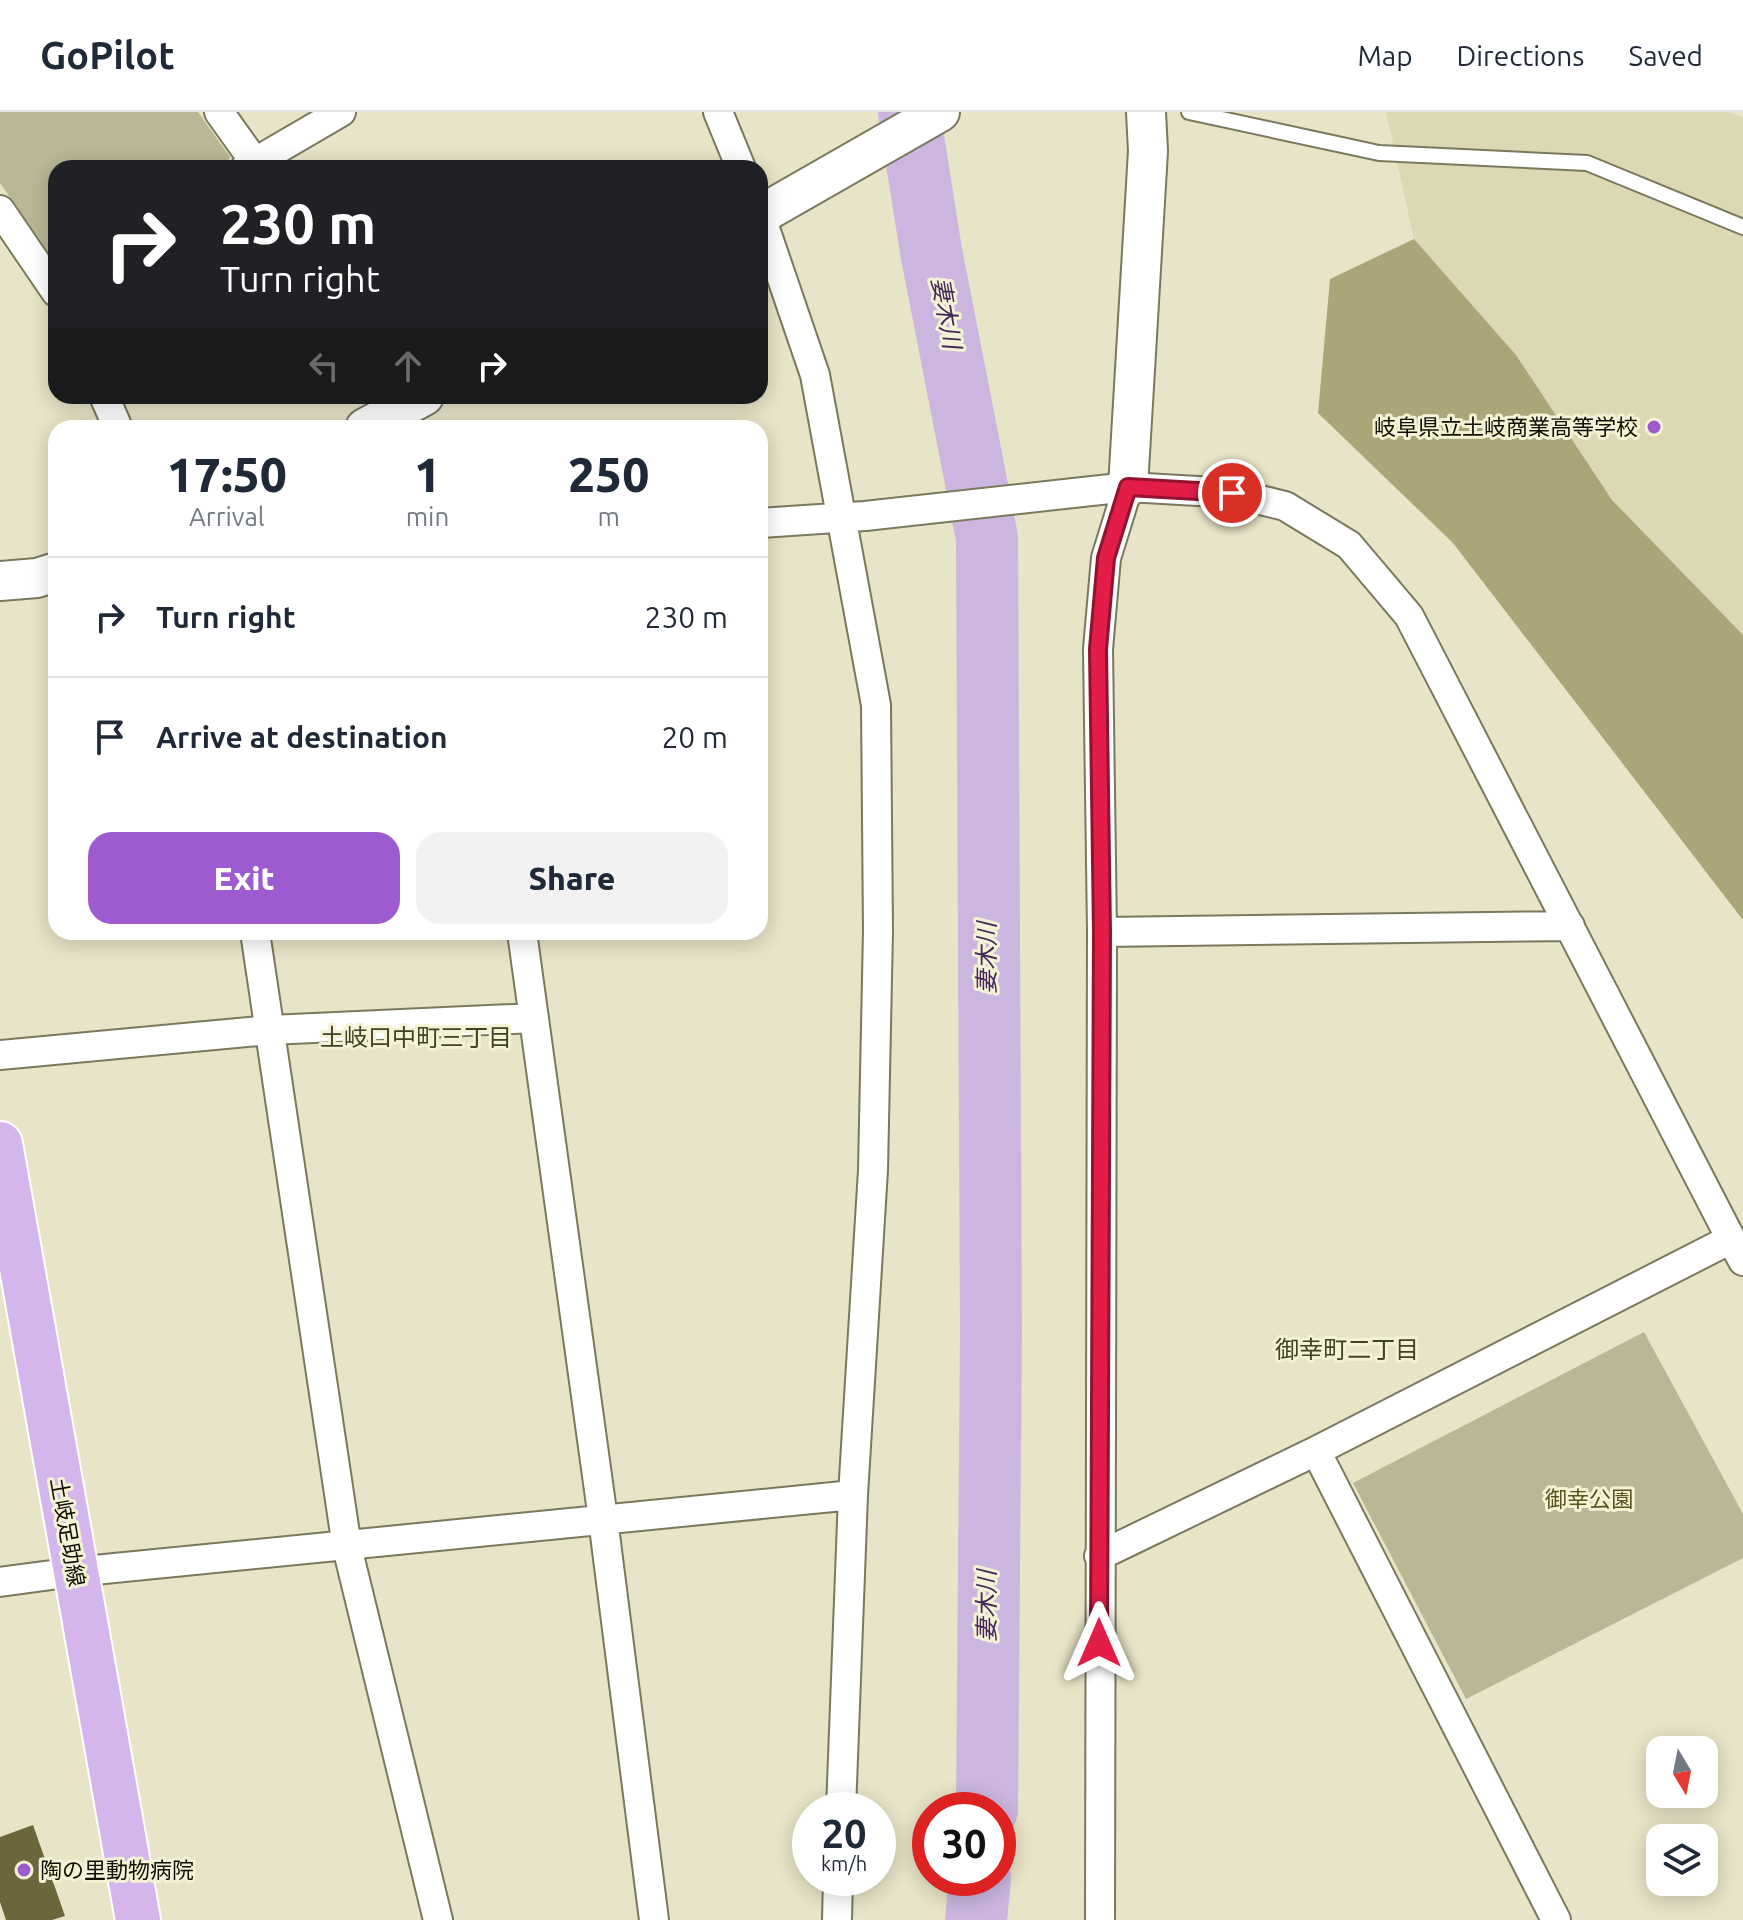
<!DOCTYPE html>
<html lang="en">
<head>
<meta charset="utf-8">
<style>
	:root { --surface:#fff; --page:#f2f2f3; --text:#1f2937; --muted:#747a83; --line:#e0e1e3; --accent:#9e5acf }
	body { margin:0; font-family:Ubuntu,"Noto Sans JP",sans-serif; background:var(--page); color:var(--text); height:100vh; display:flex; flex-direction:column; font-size:30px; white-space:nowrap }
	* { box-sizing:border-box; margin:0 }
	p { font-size:26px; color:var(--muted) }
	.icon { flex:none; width:44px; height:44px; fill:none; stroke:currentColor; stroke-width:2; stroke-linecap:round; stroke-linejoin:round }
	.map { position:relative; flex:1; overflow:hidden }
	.panel { position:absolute; left:48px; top:308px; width:720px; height:520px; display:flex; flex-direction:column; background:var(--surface); border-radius:24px; box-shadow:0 4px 20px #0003 }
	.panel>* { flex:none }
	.banner { position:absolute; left:48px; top:48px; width:720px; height:244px; border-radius:24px; box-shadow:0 4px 20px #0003; background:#202124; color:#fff; overflow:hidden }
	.needle { width:52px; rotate:170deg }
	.fabs { position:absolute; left:1646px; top:1624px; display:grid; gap:16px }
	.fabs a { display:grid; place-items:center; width:72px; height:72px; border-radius:16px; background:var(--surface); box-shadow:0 4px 20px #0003; font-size:40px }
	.speed { position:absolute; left:792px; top:1680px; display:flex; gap:16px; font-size:40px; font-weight:700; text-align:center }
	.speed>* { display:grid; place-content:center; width:104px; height:104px; border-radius:50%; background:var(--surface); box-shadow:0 4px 20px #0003; line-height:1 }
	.speed small { font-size:20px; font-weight:400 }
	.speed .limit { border:12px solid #d22; background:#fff; color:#111 }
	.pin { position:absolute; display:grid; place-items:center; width:68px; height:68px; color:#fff; margin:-34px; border:4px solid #fff; border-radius:50%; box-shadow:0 2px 8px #0007 }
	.me { position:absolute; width:88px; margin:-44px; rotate:0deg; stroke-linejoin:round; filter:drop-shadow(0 0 6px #0008) }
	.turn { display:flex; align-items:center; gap:28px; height:168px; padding:0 40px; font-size:36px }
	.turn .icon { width:104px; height:104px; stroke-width:2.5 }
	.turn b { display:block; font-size:56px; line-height:68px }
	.lanes { display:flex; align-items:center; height:76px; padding:0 40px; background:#0003; justify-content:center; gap:40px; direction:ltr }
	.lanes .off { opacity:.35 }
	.eta { display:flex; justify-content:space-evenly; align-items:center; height:136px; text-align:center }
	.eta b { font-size:48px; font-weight:800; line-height:56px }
	.cta { display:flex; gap:16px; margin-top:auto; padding:16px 40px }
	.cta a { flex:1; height:92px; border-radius:24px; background:var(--accent); color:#fff; font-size:32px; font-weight:800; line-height:92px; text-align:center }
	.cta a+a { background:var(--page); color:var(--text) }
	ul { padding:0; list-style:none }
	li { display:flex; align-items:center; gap:24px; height:120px; padding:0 40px; border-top:2px solid var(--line) }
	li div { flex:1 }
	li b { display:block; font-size:30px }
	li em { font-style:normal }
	header { display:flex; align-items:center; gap:48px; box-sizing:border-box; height:112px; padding:0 40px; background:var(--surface); border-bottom:2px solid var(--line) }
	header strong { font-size:38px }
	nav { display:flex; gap:44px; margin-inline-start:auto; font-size:28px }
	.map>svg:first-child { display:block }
	.built { fill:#dcd8b4 }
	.green { fill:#bab796 }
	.forest { fill:#aba678 }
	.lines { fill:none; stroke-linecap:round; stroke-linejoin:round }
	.river { stroke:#ccb6e0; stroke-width:62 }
	.building { fill:#6c673b }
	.lane-casing { stroke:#7a785d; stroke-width:18 }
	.street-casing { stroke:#7a785d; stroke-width:32 }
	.secondary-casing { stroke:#7a785d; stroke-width:42 }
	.primary-casing { stroke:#fff; stroke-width:48 }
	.lane { stroke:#fff; stroke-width:14 }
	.street { stroke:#fff; stroke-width:28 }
	.secondary { stroke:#fff; stroke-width:38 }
	.primary { stroke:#d4b5ec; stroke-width:44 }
	.route-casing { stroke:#92132f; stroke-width:20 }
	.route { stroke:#e11d48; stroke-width:14 }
	.poi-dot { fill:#9e5acf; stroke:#f4f2d4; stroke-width:3 }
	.labels { text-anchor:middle; stroke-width:6; stroke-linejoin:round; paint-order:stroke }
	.poi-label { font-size:22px; fill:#0f0e05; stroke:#f4f2d4; text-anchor:end }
	.park-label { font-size:22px; fill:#59521b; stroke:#f4f2d4 }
	.street-label { font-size:22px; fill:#0f0e05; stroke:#f4f2d4 }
	.water-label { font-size:24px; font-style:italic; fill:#44265a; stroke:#f4f2d4 }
	.neighbourhood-label { font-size:24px; fill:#424027; stroke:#f4f2d4 }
</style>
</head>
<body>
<header>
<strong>GoPilot</strong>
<nav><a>Map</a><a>Directions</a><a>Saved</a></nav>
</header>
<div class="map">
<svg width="1743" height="1808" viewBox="0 0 1743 1808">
	<rect width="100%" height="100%" fill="#e7e4c7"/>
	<!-- built -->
	<path class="built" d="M 1386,0 L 1728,0 L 1743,5 L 1743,523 L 1612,388 L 1516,243 L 1414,127 Z"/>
	<!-- green -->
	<path class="green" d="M 0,0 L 198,0 L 230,45 L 224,56 L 56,56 L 56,145 L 49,141 L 0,71 Z
		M 1644,1220 L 1743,1402 L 1743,1446 L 1466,1587 L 1353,1371 Z"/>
	<!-- forest -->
	<path class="forest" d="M 1414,127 L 1516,243 L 1612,388 L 1743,523 L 1743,808 L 1453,431 L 1318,301 L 1330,167 Z"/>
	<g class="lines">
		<!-- river -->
		<path class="river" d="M 909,0 L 931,139 L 987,426 L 991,1221 L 987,1698
			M 976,1808 L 980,1766"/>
	</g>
	<!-- building -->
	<path class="building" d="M 33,1713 L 65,1804 L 52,1808 L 6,1808 L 0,1790 L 0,1725 Z"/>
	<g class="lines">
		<defs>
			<path id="lane" d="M 1189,0 L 1379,41 L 1587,51 L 1743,115"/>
			<path id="street" d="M 219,0 L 259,56
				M 718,0 L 741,56
				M 245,56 L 341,0
				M 0,98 L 56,180
				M 760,102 L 815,263 L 876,593 L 878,819 L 873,1058 L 853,1383 L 841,1698
				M 104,284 L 118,316
				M 760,411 L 865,404 L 1128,375 L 1232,381 L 1285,394 L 1349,433 L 1409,504 L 1731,1127 L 1316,1339 L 1099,1444
				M 255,820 L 347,1435 L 438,1808
				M 522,820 L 603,1407 L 654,1808
				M 1102,820 L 1570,814
				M 0,943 L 270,918 L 534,906
				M 1731,1127 L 1743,1149
				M 1316,1339 L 1556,1808
				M 0,1470 L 74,1460 L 853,1383
				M 837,1808 L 838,1766
				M 1100,1808 L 1102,820 L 1098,537 L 1106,446 L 1128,375"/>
			<path id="secondary" d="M 760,103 L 940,0
				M 365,316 L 424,284
				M 1128,375 L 1148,39 L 1146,0
				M 0,469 L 37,466 L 56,460"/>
			<path id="primary" d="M 0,1032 L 138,1808"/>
		</defs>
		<!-- lane casing -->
		<use href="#lane" class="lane-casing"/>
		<!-- street casing -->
		<use href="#street" class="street-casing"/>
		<!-- secondary casing -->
		<use href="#secondary" class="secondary-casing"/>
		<!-- primary casing -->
		<use href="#primary" class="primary-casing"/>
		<!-- lane -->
		<use href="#lane" class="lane"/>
		<!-- street -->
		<use href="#street" class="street"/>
		<!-- secondary -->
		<use href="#secondary" class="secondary"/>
		<!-- primary -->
		<use href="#primary" class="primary"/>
	</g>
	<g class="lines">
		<defs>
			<path id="route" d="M 1099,1531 L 1102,820 L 1098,537 L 1106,446 L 1128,375 L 1232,381"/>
		</defs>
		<!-- route casing -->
		<use href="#route" class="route-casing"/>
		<!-- route -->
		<use href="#route" class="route"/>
	</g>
	<!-- markers -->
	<g class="poi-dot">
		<circle cx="1654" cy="315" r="8"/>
		<circle cx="24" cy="1758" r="8"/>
	</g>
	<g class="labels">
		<!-- poi labels -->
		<g class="poi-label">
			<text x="1638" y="323">岐阜県立土岐商業高等学校</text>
			<text x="40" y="1766" text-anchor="start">陶の里動物病院</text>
		</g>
		<!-- park labels -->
		<g class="park-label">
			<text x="1589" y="1395">御幸公園</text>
		</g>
		<!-- street labels -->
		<g class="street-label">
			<text transform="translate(68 1420) rotate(80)" y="8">土岐足助線</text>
		</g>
		<!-- water labels -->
		<g class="water-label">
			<text transform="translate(946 201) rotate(80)" y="8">妻木川</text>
			<text transform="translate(987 846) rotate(-90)" y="8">妻木川</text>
			<text transform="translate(987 1494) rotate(-90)" y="8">妻木川</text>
		</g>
		<!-- neighbourhood labels -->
		<g class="neighbourhood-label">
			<text x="416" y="934">土岐口中町三丁目</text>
			<text x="1347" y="1246">御幸町二丁目</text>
		</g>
	</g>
</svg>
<div class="fabs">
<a><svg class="needle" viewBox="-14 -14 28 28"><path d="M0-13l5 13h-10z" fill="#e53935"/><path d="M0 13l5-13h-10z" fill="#747a83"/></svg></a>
<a><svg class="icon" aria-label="layers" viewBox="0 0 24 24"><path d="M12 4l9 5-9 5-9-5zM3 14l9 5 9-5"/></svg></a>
</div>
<div class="speed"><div>20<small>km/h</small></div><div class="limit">30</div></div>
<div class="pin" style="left:1232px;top:381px;background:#d93025"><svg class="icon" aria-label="arrive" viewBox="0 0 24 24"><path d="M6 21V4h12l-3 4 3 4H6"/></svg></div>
<svg class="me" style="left:1099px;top:1531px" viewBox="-20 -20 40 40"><path d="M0-17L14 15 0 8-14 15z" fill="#e11d48" stroke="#fff" stroke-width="4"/></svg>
<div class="banner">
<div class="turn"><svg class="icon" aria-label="right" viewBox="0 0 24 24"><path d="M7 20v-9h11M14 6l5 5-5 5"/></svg><div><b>230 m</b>Turn right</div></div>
<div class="lanes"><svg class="icon off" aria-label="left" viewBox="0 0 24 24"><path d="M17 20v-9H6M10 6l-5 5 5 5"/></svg><svg class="icon off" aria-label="ahead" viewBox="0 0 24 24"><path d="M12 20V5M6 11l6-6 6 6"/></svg><svg class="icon" aria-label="right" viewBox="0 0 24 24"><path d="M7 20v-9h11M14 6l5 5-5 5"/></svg></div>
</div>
<section class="panel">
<div class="eta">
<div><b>17:50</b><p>Arrival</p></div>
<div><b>1</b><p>min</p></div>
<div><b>250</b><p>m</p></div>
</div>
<ul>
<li><svg class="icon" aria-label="right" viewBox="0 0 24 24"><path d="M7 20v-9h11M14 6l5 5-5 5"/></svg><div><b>Turn right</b></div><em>230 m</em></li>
<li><svg class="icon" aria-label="arrive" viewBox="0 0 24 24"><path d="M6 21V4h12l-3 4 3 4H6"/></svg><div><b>Arrive at destination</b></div><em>20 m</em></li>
</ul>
<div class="cta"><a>Exit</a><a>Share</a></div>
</section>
</div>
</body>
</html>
